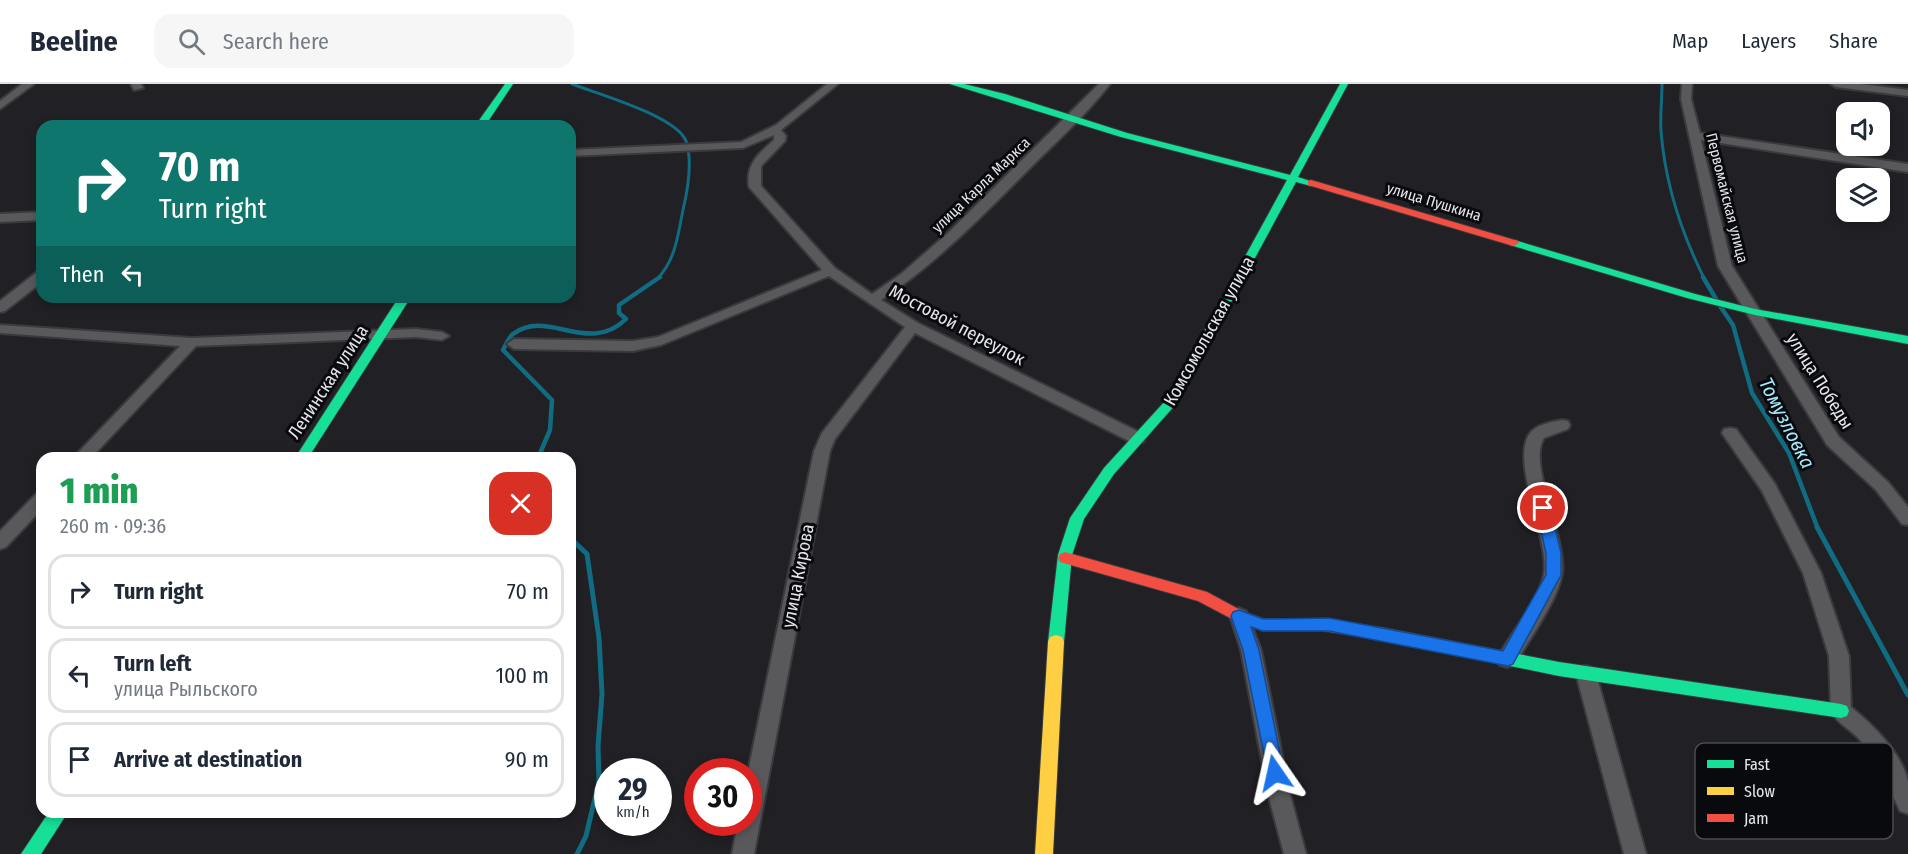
<!DOCTYPE html>
<html lang="en">
<head>
<meta charset="utf-8">
<style>
	:root { --surface:#fff; --page:#f6f6f7; --text:#1f2937; --muted:#747a83; --line:#e0e1e3 }
	body { margin:0; font-family:"Fira Sans Condensed",sans-serif; background:var(--page); color:var(--text); height:100vh; display:flex; flex-direction:column; font-size:22px; white-space:nowrap }
	* { box-sizing:border-box; margin:0 }
	p { font-size:20px; color:var(--muted) }
	.icon { flex:none; width:33px; height:33px; fill:none; stroke:currentColor; stroke-width:2; stroke-linecap:round; stroke-linejoin:round }
	.map { position:relative; flex:1; overflow:hidden }
	.details { position:absolute; left:36px; top:368px; width:540px; height:366px; display:flex; flex-direction:column; background:var(--surface); border-radius:18px; box-shadow:0 3px 9px #0003 }
	.details>* { flex:none }
	.hud { position:absolute; left:36px; top:36px; width:540px; height:183px; border-radius:18px; box-shadow:0 3px 9px #0003; background:#0f766e; color:#fff; overflow:hidden }
	.buttons { position:absolute; left:1836px; top:18px; display:grid; gap:12px }
	.buttons a { display:grid; place-items:center; width:54px; height:54px; border-radius:12px; background:var(--surface); box-shadow:0 3px 9px #0003; font-size:30px }
	.speed { position:absolute; left:594px; top:674px; display:flex; gap:12px; font-size:30px; font-weight:700; text-align:center }
	.speed>* { display:grid; place-content:center; width:78px; height:78px; border-radius:50%; background:var(--surface); box-shadow:0 3px 9px #0003; line-height:1 }
	.speed small { font-size:15px; font-weight:400 }
	.speed .limit { border:9px solid #d22; background:#fff; color:#111 }
	.pin { position:absolute; display:grid; place-items:center; width:51px; height:51px; color:#fff; margin:-26px; border:3px solid #fff; border-radius:50%; box-shadow:0 2px 6px #0007 }
	.me { position:absolute; width:66px; margin:-33px; rotate:349deg; stroke-linejoin:round; filter:drop-shadow(0 0 4px #0008) }
	.turn { display:flex; align-items:center; gap:21px; height:126px; padding:0 24px; font-size:27px }
	.turn .icon { width:78px; height:78px; stroke-width:2.5 }
	.turn b { display:block; font-size:42px; line-height:51px }
	.then { display:flex; align-items:center; height:57px; padding:0 24px; background:#0003; gap:12px; font-size:22px }
	.round { display:grid; place-items:center; flex:none; width:63px; height:63px; border-radius:18px; background:var(--page) }
	.summary { display:flex; align-items:center; justify-content:space-between; height:102px; padding:0 24px }
	h1 { font-size:36px; font-weight:800; line-height:45px; color:#1e9e55 }
	ul { padding:0; list-style:none }
	li { display:flex; align-items:center; gap:18px; height:75px; margin:0 12px 9px; padding:0 12px; border:3px solid var(--line); border-radius:18px }
	li div { flex:1 }
	li b { display:block; font-size:22px }
	li em { font-style:normal }
	header { display:flex; align-items:center; gap:36px; box-sizing:border-box; height:84px; padding:0 30px; background:var(--surface); border-bottom:2px solid var(--line) }
	header strong { font-size:28px }
	nav { display:flex; gap:33px; margin-inline-start:auto; font-size:21px }
	.search { width:420px; height:54px; background:var(--page); display:flex; align-items:center; gap:15px; box-sizing:border-box; padding:0 21px; border-radius:18px; color:var(--muted); font-size:22px }
	.map>svg:first-child { display:block }
	.lines { fill:none; stroke-linecap:round; stroke-linejoin:round }
	.stream-far2 { stroke:#116c81; stroke-width:3 }
	.stream-far1 { stroke:#116c81; stroke-width:4.5 }
	.stream { stroke:#116c81; stroke-width:5 }
	.street-casing { stroke:#3a3a3e; stroke-width:4 }
	.fast-casing { stroke:#3a3a3e; stroke-width:2 }
	.slow-casing { stroke:#3a3a3e; stroke-width:2 }
	.jam-casing { stroke:#3a3a3e; stroke-width:2 }
	.street { fill:#59595c; fill-rule:evenodd }
	.fast { fill:#16e098; fill-rule:evenodd }
	.slow { fill:#ffcf43; fill-rule:evenodd }
	.jam { fill:#f24e42; fill-rule:evenodd }
	.route { fill:#1a73e8; stroke:#114b97; stroke-width:1.5 }
	.labels { text-anchor:middle; stroke-width:6; stroke-linejoin:round; paint-order:stroke }
	.far-street-label { font-size:15px; fill:#e5e5ea; stroke:#090a0d }
	.street-label { font-size:18px; fill:#e5e5ea; stroke:#090a0d }
	.water-label { font-size:20px; font-style:italic; fill:#a6e8fc; stroke:#090a0d }
	.key { fill:#090a0d; stroke:#4b4c4f; stroke-width:1.5 }
	.key-label { font-size:16px; fill:#e5e5ea }
</style>
</head>
<body>
<header>
<strong>Beeline</strong>
<div class="search"><svg class="icon" aria-label="search" viewBox="0 0 24 24"><circle cx="10" cy="10" r="6"/><path d="M15 15l6 6"/></svg>Search here</div>
<nav><a>Map</a><a>Layers</a><a>Share</a></nav>
</header>
<div class="map">
<svg width="1908" height="770" viewBox="0 0 1908 770">
	<rect width="100%" height="100%" fill="#202025"/>
	<g class="lines">
		<!-- stream-far2 -->
		<path class="stream-far2" d="M 572,0 C 598,10 676,32 686,57 C 693,78 688,105 683,126 C 678,150 676,175 658,194
			M 1662,0 C 1662,16 1660,31 1661,47 C 1665,99 1681,148 1704,194"/>
		<!-- stream-far1 -->
		<path class="stream-far1" d="M 1703,193 L 1716,215
			M 1720,222 L 1733,241 L 1752,309 L 1789,369 L 1818,445
			M 538,374 L 550,346 L 552,316 L 503,266 C 506,261 508,254 513,250 C 548,224 588,272 626,235 L 619,229 L 619,221 L 660,193"/>
		<!-- stream -->
		<path class="stream" d="M 1817,443 L 1908,611
			M 570,454 L 587,470 L 599,554 L 602,610 L 598,662 L 599,697 L 586,752 L 577,770"/>
		<defs>
			<path id="street" d="M 22,0 L 34,0 L 0,25 L 0,17 Z
				M 131,0 L 141,0 L 143,4 L 134,6 Z
				M 827,0 L 838,0 L 781,46 L 786,52 L 785,57 L 761,82 L 761,102 L 835,184 L 872,210 L 901,190 L 948,149 L 1099,0 L 1110,0 C 1086,31 1056,58 1028,86 C 982,132 936,180 881,216 L 918,239 L 1143,350 L 1145,354 L 1143,358 L 1131,358 L 915,249 L 835,355 L 830,367 L 754,770 L 732,770 L 738,738 L 748,738 L 748,688 L 814,367 L 822,349 L 905,243 L 829,192 L 661,261 L 633,267 L 514,265 L 507,260 L 514,255 L 633,257 L 658,253 L 822,186 L 749,103 C 745,81 759,69 774,56 L 774,51 L 743,64 L 570,72 L 570,66 L 741,58 L 776,41 Z
				M 1682,0 L 1692,0 L 1691,15 L 1700,49 L 1908,80 L 1908,88 L 1701,56 L 1732,182 L 1839,353 L 1888,398 L 1908,423 L 1908,441 L 1902,440 L 1876,406 L 1827,361 L 1718,182 L 1681,15 Z
				M 1831,0 L 1861,0 L 1908,6 L 1908,12 L 1836,3 Z
				M 42,128 L 42,136 L 0,138 L 0,130 Z
				M 42,187 L 42,198 L 5,227 L 0,228 L 0,217 L 37,188 Z
				M 0,241 L 192,254 L 416,245 L 442,248 L 449,252 L 442,256 L 416,253 L 196,262 L 91,374 L 73,374 L 180,262 L 0,249 Z
				M 1562,336 L 1568,337 L 1570,341 L 1568,345 L 1544,354 C 1527,380 1567,454 1562,490 C 1558,516 1528,558 1514,581 L 1507,583 L 1500,581 L 1497,575 C 1510,549 1539,519 1544,490 C 1550,455 1507,371 1532,347 C 1539,340 1552,338 1562,336 Z
				M 1730,344 L 1736,345 L 1775,400 L 1821,489 L 1849,572 L 1851,623 C 1873,641 1901,668 1908,697 C 1908,707 1908,720 1908,730 L 1900,727 C 1889,703 1878,678 1861,657 C 1852,646 1837,640 1831,627 L 1829,572 L 1803,489 L 1762,407 L 1722,349 L 1724,345 Z
				M 42,408 L 42,425 L 6,463 L 0,465 L 0,447 L 36,410 Z
				M 1239,524 L 1246,527 L 1261,566 L 1290,710 L 1306,770 L 1284,770 L 1268,710 L 1241,566 L 1230,532 L 1232,527 Z
				M 1586,582 L 1593,584 L 1596,590 L 1646,770 L 1624,770 L 1576,590 L 1579,584 Z"/>
			<path id="fast" d="M 505,0 L 513,0 L 485,42 L 475,42 Z
				M 950,0 L 964,0 L 1005,10 L 1127,49 L 1290,91 L 1340,0 L 1348,0 L 1298,93 L 1316,99 L 1311,102 L 1296,98 L 1176,320 L 1114,390 L 1084,435 L 1072,471 L 1064,558 L 1062,563 L 1056,565 L 1050,563 L 1048,558 L 1058,471 L 1070,434 L 1104,384 L 1167,315 L 1287,96 L 1121,53 Z
				M 1514,156 L 1695,210 L 1755,225 L 1908,252 L 1908,260 L 1755,231 L 1687,214 L 1510,161 L 1509,159 Z
				M 399,213 L 411,213 L 308,374 L 295,374 Z
				M 1324,535 L 1384,544 L 1559,578 L 1841,620 L 1847,622 L 1849,627 L 1847,632 L 1841,634 L 1559,592 L 1384,556 L 1324,547 L 1319,545 L 1316,541 L 1319,537 Z
				M 49,728 L 68,728 L 41,770 L 21,770 Z"/>
			<path id="slow" d="M 1056,551 L 1062,553 L 1064,558 L 1053,770 L 1035,770 L 1048,558 L 1050,553 Z"/>
			<path id="jam" d="M 1311,96 L 1518,157 L 1519,159 L 1514,162 L 1510,161 L 1308,101 L 1308,97 Z
				M 1065,468 L 1207,508 L 1244,528 L 1264,535 L 1324,535 L 1329,537 L 1332,541 L 1329,545 L 1324,547 L 1263,547 L 1234,536 L 1198,517 L 1060,478 L 1058,474 L 1060,470 Z"/>
		</defs>
		<!-- street casing -->
		<use href="#street" class="street-casing"/>
		<!-- fast casing -->
		<use href="#fast" class="fast-casing"/>
		<!-- slow casing -->
		<use href="#slow" class="slow-casing"/>
		<!-- jam casing -->
		<use href="#jam" class="jam-casing"/>
		<!-- street -->
		<use href="#street" class="street"/>
		<!-- fast -->
		<use href="#fast" class="fast"/>
		<!-- slow -->
		<use href="#slow" class="slow"/>
		<!-- jam -->
		<use href="#jam" class="jam"/>
	</g>
	<!-- route -->
	<path class="route" d="M 1543,419 L 1550,424 L 1561,469 L 1561,491 L 1513,580 L 1508,582 L 1329,547 L 1263,547 L 1251,543 L 1259,566 L 1284,689 L 1281,695 L 1275,697 L 1269,695 L 1243,566 L 1231,532 L 1233,528 L 1239,526 L 1263,535 L 1329,534 L 1503,567 L 1546,491 L 1546,469 L 1536,424 Z"/>
	<g class="labels">
		<!-- far-street labels -->
		<g class="far-street-label">
			<text transform="translate(981 101) rotate(-44)" y="5">улица Карла Маркса</text>
			<text transform="translate(1727 114) rotate(76)" y="5">Первомайская улица</text>
			<text transform="translate(1434 118) rotate(17)" y="5">улица Пушкина</text>
		</g>
		<!-- street labels -->
		<g class="street-label">
			<text transform="translate(957 241) rotate(28)" y="6">Мостовой переулок</text>
			<text transform="translate(1209 247) rotate(-61)" y="6">Комсомольская улица</text>
			<text transform="translate(1820 297) rotate(58)" y="6">улица Победы</text>
			<text transform="translate(328 298) rotate(-57)" y="6">Ленинская улица</text>
			<text transform="translate(798 492) rotate(-79)" y="6">улица Кирова</text>
		</g>
		<!-- water labels -->
		<g class="water-label">
			<text transform="translate(1787 339) rotate(63)" y="7">Томузловка</text>
		</g>
	</g>
	<!-- legend -->
	<rect x="1695" y="659" width="198" height="96" rx="9" class="key"/>
	<rect x="1707" y="676" width="27" height="8" fill="#16e098"/>
	<rect x="1707" y="703" width="27" height="8" fill="#ffcf43"/>
	<rect x="1707" y="730" width="27" height="8" fill="#f24e42"/>
	<g class="key-label">
		<text x="1744" y="686">Fast</text>
		<text x="1744" y="713">Slow</text>
		<text x="1744" y="740">Jam</text>
	</g>
</svg>
<div class="buttons">
<a><svg class="icon" aria-label="sound" viewBox="0 0 24 24"><path d="M4 9h4l5-4v14l-5-4H4zM17 9q2 3 0 6"/></svg></a>
<a><svg class="icon" aria-label="layers" viewBox="0 0 24 24"><path d="M12 4l9 5-9 5-9-5zM3 14l9 5 9-5"/></svg></a>
</div>
<div class="speed"><div>29<small>km/h</small></div><div class="limit">30</div></div>
<div class="pin" style="left:1543px;top:424px;background:#d93025"><svg class="icon" aria-label="arrive" viewBox="0 0 24 24"><path d="M6 21V4h12l-3 4 3 4H6"/></svg></div>
<svg class="me" style="left:1275px;top:689px" viewBox="-20 -20 40 40"><path d="M0-17L14 15 0 8-14 15z" fill="#1a73e8" stroke="#fff" stroke-width="4"/></svg>
<div class="hud">
<div class="turn"><svg class="icon" aria-label="right" viewBox="0 0 24 24"><path d="M7 20v-9h11M14 6l5 5-5 5"/></svg><div><b>70 m</b>Turn right</div></div>
<div class="then">Then<svg class="icon" aria-label="left" viewBox="0 0 24 24"><path d="M17 20v-9H6M10 6l-5 5 5 5"/></svg></div>
</div>
<section class="details">
<div class="summary"><div><h1>1 min</h1><p>260 m · 09:36</p></div><a class="round" style="background:#d93025;color:#fff"><svg class="icon" aria-label="close" viewBox="0 0 24 24"><path d="M6 6l12 12M18 6L6 18"/></svg></a></div>
<ul>
<li><svg class="icon" aria-label="right" viewBox="0 0 24 24"><path d="M7 20v-9h11M14 6l5 5-5 5"/></svg><div><b>Turn right</b></div><em>70 m</em></li>
<li><svg class="icon" aria-label="left" viewBox="0 0 24 24"><path d="M17 20v-9H6M10 6l-5 5 5 5"/></svg><div><b>Turn left</b><p>улица Рыльского</p></div><em>100 m</em></li>
<li><svg class="icon" aria-label="arrive" viewBox="0 0 24 24"><path d="M6 21V4h12l-3 4 3 4H6"/></svg><div><b>Arrive at destination</b></div><em>90 m</em></li>
</ul>
</section>
</div>
</body>
</html>
